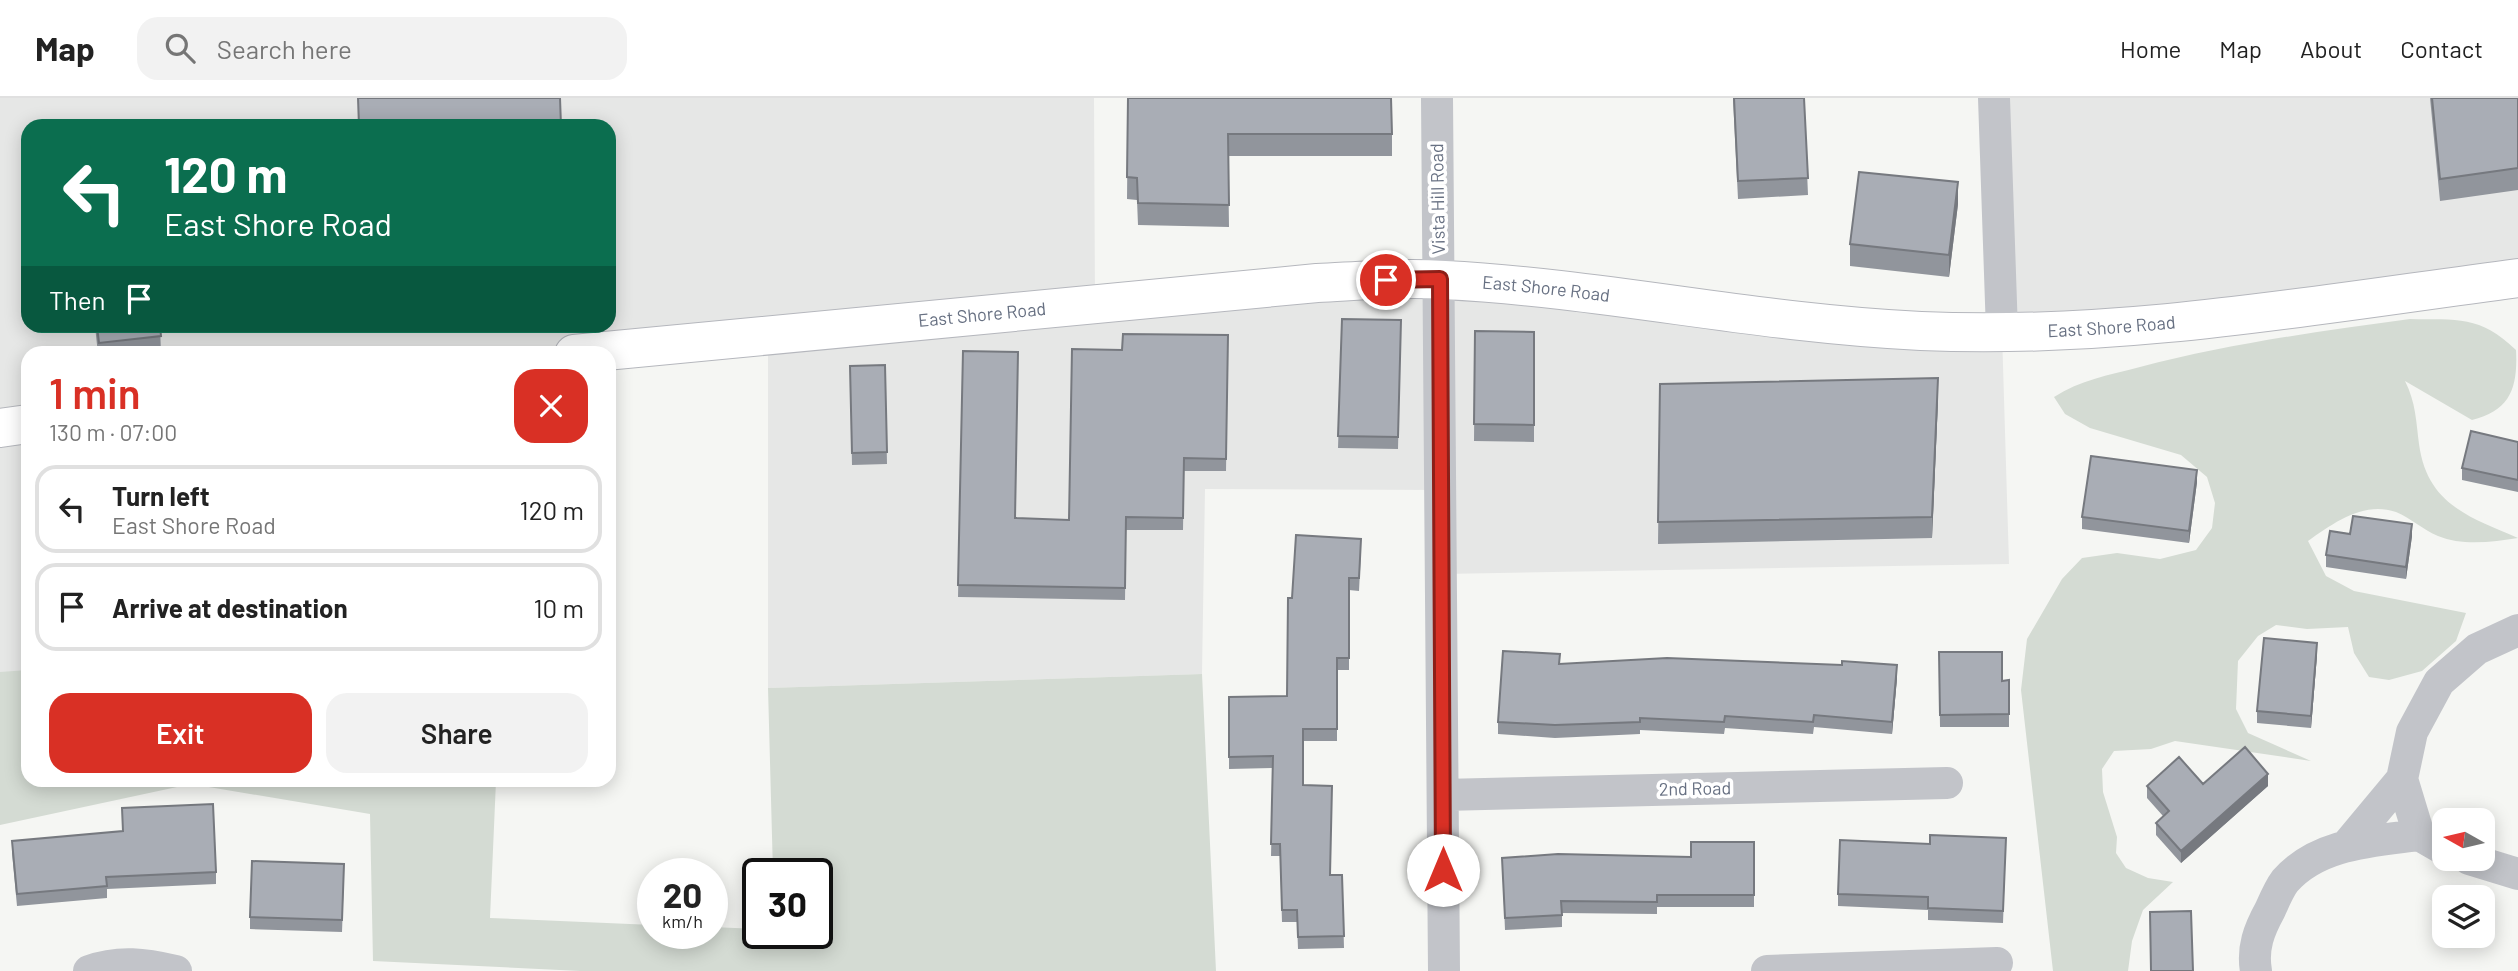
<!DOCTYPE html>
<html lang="en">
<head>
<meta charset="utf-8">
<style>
	:root { --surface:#fff; --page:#f2f2f2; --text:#222; --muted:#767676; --line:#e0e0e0; --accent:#d93025 }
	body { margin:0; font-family:Barlow,sans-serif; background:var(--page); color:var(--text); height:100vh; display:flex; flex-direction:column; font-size:26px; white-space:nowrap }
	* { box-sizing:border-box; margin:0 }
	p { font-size:23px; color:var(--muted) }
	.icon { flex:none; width:38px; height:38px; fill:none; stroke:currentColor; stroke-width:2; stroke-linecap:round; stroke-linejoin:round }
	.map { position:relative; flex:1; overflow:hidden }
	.sheet { position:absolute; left:21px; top:248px; width:595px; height:441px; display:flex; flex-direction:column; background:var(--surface); border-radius:21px; box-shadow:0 4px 18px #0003 }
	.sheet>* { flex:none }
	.hud { position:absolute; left:21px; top:21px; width:595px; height:214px; border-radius:21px; box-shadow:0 4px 18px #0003; background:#0b6e4f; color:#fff; overflow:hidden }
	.needle { width:46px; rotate:278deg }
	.buttons { position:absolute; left:2432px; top:710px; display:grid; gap:14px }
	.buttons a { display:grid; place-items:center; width:63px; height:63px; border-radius:14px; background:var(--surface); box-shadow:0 4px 18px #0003; font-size:35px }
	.speed { position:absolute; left:637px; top:760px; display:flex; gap:14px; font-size:35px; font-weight:700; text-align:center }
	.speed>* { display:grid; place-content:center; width:91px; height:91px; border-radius:50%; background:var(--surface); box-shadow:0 4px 18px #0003; line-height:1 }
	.speed small { font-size:18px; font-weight:400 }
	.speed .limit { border:4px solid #111; border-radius:10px; background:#fff; color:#111 }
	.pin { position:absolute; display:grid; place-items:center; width:60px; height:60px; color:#fff; margin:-30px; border:4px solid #fff; border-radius:50%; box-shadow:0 2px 7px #0007 }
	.me { position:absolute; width:77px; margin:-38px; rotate:0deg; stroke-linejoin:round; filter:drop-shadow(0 0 5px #0008) }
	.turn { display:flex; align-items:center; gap:24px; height:147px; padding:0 28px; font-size:32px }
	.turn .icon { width:91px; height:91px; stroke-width:2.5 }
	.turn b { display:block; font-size:49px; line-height:60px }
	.then { display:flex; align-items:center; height:66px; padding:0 28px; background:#0003; gap:14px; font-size:26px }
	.round { display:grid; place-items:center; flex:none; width:74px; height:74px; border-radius:21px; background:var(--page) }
	.headline { display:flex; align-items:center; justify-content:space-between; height:119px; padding:0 28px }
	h1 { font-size:42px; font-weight:600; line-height:52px; color:var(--accent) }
	.action { display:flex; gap:14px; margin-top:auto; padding:14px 28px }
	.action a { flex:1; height:80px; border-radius:21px; background:var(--accent); color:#fff; font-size:28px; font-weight:600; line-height:80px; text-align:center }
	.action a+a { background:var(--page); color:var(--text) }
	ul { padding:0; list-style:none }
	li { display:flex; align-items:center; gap:21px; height:88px; margin:0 14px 10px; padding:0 14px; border:4px solid var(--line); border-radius:21px }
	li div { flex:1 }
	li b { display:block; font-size:26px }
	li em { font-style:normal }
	header { display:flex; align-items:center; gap:42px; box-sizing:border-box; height:98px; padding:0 35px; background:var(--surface); border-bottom:2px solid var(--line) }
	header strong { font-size:33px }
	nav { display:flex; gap:38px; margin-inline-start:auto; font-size:24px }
	.search { width:490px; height:63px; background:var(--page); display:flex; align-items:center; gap:18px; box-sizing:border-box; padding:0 24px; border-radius:21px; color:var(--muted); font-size:26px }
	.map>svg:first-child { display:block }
	.built { fill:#e6e7e6; fill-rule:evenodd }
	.green { fill:#d4dbd3 }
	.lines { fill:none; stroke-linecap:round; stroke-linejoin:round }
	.secondary-casing { stroke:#b5b7bd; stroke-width:40 }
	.minor { stroke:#c2c4c9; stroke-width:32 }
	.secondary { stroke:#fff; stroke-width:38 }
	.wall { fill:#91959c }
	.shaded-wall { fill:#76797f }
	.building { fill:#a9adb5; stroke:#76797f; stroke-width:2 }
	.route-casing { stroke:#8d1f18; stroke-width:18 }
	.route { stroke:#d93025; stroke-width:12 }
	.labels { text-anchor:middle; stroke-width:7; stroke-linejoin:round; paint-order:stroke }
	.street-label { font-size:18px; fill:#677082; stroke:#fff }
</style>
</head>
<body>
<header>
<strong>Map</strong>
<div class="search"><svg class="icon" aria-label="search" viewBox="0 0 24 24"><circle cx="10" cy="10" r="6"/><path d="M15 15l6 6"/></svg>Search here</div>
<nav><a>Home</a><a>Map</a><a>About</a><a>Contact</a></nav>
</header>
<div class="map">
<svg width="2518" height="873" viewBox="0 0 2518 873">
	<rect width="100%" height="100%" fill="#f5f6f3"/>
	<!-- built -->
	<path class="built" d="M 0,0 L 1094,0 L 1095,205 L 1313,185 L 2001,234 L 1999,0 L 2518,0 L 2518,180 L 2002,234 L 2009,466 L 1443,476 L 1442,392 L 1205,391 L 1202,576 L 768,590 L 768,237 L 573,256 L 28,256 L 28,591 L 0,590 ZM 28,28 L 609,28 L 609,228 L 28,228 Z"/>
	<!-- green -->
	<path class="green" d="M 2410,221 C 2457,222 2480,217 2516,252 C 2518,290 2510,313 2472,322 L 2405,283 C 2416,305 2416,323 2419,346 C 2427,406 2469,419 2518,440 C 2493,444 2462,448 2438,438 C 2423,432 2411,420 2396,414 C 2363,403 2334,425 2308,443 L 2326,478 L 2354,493 L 2466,515 L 2456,543 L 2422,573 L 2389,582 L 2369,579 L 2354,555 L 2348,529 L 2307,531 L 2276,527 L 2258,538 L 2238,563 L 2236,611 L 2248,635 L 2311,663 L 2175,643 L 2151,651 L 2114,653 L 2102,671 L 2103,694 L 2117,739 L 2116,755 L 2126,770 L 2148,780 L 2173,784 L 2143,812 L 2132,843 L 2128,873 L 2053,873 L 2021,592 L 2027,541 L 2062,481 L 2082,460 L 2117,455 L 2160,461 L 2196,452 L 2212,430 L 2215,405 L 2207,379 L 2181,357 L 2090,330 L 2065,316 L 2054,299 C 2080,282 2109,277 2140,269 C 2228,246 2320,233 2410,221 Z
		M 28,572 L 28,682 L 496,683 L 490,820 L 653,827 L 653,835 L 712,835 L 712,829 L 758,831 L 758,835 L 817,835 L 817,775 L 773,775 L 768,590 L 1202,576 L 1216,873 L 580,873 L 373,863 L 370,716 L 191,686 L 0,727 L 0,574 Z"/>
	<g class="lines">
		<defs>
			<g id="secondary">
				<path id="s1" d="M 574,256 L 1317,185 C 1359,183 1402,179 1444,182 C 1604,190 1761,226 1921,233 C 2121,242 2320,206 2518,180"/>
				<path d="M 0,330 L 28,326"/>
			</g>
		</defs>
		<!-- secondary casing -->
		<use href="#secondary" class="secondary-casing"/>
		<!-- minor -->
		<path class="minor" d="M 1437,0 L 1444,873
			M 1994,0 L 2002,234
			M 1443,697 L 1947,685
			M 2347,747 L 2402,681
			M 2445,752 L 2419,737 L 2402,681 L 2412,634 L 2439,584 L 2477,551 L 2518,532
			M 2469,761 L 2518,776
			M 89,873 C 120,862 145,866 176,873
			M 1767,873 L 1997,865
			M 2256,873 C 2252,850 2259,832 2270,812 C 2274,803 2279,791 2285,783 C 2318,745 2374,743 2419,737"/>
		<!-- secondary -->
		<use href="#secondary" class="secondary"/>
	</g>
	<!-- wall -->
	<path class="wall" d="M 1128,0 L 1392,36 L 1392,58 L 1228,58 L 1229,129 L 1138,127 L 1137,102 L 1127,101 Z
		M 1733,0 L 1804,0 L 1808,97 L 1738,101 Z
		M 2430,0 L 2518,0 L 2518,92 L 2440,103 Z
		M 1958,106 L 1949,179 L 1850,168 L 1850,146 Z
		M 1342,221 L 1401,222 L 1398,351 L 1338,350 Z
		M 95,228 L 160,228 L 161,255 L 98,256 Z
		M 1475,233 L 1534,234 L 1534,344 L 1474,343 Z
		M 1228,237 L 1226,373 L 1184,373 L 1183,432 L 1126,432 L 1125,502 L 958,499 L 963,253 L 1015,420 L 1069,422 L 1122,252 Z
		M 885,267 L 887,366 L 852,367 L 850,268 Z
		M 1660,286 L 1938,302 L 1932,440 L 1658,446 Z
		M 2518,344 L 2518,394 L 2462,382 L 2462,370 Z
		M 2197,384 L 2189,445 L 2082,431 L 2082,419 Z
		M 2350,436 L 2412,438 L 2406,481 L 2326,469 L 2326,457 Z
		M 1361,453 L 1359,493 L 1349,492 L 1349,572 L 1337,572 L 1337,643 L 1303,643 L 1303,687 L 1330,777 L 1342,777 L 1344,850 L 1298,851 L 1297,824 L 1282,824 L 1280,758 L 1271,758 L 1273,670 L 1229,671 L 1229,599 L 1287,598 L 1292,500 Z
		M 1939,554 L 2002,583 L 2009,582 L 2009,629 L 1940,629 Z
		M 2317,557 L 2311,630 L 2257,625 L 2257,613 Z
		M 1560,566 L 1897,580 L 1892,636 L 1814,629 L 1813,636 L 1725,630 L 1724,636 L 1640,632 L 1640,636 L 1555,640 L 1498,636 L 1498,624 Z
		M 2203,686 L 2268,688 L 2181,765 L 2156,737 L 2156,725 L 2163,718 L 2147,700 L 2147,688 Z
		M 122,710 L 216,774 L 216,786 L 107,791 L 107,800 L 17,808 L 12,755 L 12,743 L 122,733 Z
		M 2006,740 L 2003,825 L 1928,822 L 1928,812 L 1838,808 L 1838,796 L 1930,746 Z
		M 1754,744 L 1754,809 L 1657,809 L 1657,816 L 1562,815 L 1562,829 L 1505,832 L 1502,760 L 1691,759 Z
		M 344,778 L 342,834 L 250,831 L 250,819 Z"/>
	<!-- shaded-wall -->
	<path class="shaded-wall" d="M 1958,84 L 1958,106 L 1949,179 L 1949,157 Z
		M 1938,280 L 1938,302 L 1932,440 L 1932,419 Z
		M 2197,372 L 2197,384 L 2189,445 L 2189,433 Z
		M 2412,426 L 2412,438 L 2406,481 L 2406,469 Z
		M 2317,545 L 2317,557 L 2311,630 L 2311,618 Z
		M 1897,567 L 1897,580 L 1892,636 L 1892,624 Z
		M 2268,676 L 2268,688 L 2181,765 L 2181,753 Z"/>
	<!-- building -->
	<path class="building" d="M 358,0 L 560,0 L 561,28 L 359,28 Z
		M 1128,0 L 1391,0 L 1392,36 L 1228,36 L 1229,107 L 1138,105 L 1137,80 L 1127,79 Z
		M 1734,0 L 1804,0 L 1808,80 L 1738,83 Z
		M 2432,0 L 2518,0 L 2518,70 L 2440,81 Z
		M 1859,74 L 1958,84 L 1949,157 L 1850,146 Z
		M 1342,221 L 1401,222 L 1398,339 L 1338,338 Z
		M 97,228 L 160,228 L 161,238 L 99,245 Z
		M 1475,233 L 1534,234 L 1534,327 L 1474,326 Z
		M 1123,236 L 1228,237 L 1226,361 L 1184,360 L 1183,420 L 1126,419 L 1125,490 L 958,487 L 963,253 L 1018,254 L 1015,420 L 1069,422 L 1072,251 L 1122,252 Z
		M 885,267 L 887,354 L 852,355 L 850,268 Z
		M 1938,280 L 1932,419 L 1658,424 L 1660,286 Z
		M 2471,333 L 2518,344 L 2518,382 L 2462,370 Z
		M 2091,358 L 2197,372 L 2189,433 L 2082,419 Z
		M 2353,418 L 2412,426 L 2406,469 L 2326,457 L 2330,433 L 2350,436 Z
		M 1296,437 L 1361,441 L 1359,480 L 1349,480 L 1349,560 L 1337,560 L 1337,631 L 1303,631 L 1303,687 L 1332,688 L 1330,777 L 1342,777 L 1344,838 L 1298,839 L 1297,812 L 1282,812 L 1280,746 L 1271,746 L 1273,658 L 1229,659 L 1229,599 L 1287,598 L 1288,500 L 1292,500 Z
		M 2264,540 L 2317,545 L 2311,618 L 2257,613 Z
		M 1503,553 L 1560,556 L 1559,566 L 1667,560 L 1842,567 L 1842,563 L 1897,567 L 1892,624 L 1814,617 L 1813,624 L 1725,618 L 1724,624 L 1640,620 L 1640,624 L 1555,627 L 1498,624 Z
		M 1939,554 L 2002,554 L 2002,583 L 2009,582 L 2009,616 L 1940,617 Z
		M 2245,649 L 2268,676 L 2181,753 L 2156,725 L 2169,713 L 2147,688 L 2179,659 L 2203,686 Z
		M 213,706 L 216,774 L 106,779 L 107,788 L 17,796 L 12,743 L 123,733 L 122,710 Z
		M 1930,737 L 2006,740 L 2003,813 L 1928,810 L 1928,799 L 1838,796 L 1840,742 L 1930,746 Z
		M 1691,744 L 1754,744 L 1754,797 L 1657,797 L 1657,804 L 1561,803 L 1562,817 L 1505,820 L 1502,760 L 1558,756 L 1691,759 Z
		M 252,763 L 344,766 L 342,822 L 250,819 Z
		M 2191,813 L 2193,873 L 2151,873 L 2150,814 Z"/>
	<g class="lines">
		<defs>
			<path id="route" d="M 1386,182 L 1440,181 L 1443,772"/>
		</defs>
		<!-- route casing -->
		<use href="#route" class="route-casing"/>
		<!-- route -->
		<use href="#route" class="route"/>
	</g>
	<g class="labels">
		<!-- street labels -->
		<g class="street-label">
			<text transform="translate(1438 101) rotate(-91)" y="6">Vista Hill Road</text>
			<text dy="6" stroke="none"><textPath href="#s1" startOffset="976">East Shore Road</textPath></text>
			<text dy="6" stroke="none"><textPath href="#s1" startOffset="410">East Shore Road</textPath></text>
			<text dy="6" stroke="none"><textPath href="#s1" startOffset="1544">East Shore Road</textPath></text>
			<text transform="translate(1695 691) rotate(-1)" y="6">2nd Road</text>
		</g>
	</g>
</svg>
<div class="buttons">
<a><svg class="needle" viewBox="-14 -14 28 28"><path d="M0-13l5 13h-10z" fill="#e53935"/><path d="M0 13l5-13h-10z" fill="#767676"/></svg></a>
<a><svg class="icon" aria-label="layers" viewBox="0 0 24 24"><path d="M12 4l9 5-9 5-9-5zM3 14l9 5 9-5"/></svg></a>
</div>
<div class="speed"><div>20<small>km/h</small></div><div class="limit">30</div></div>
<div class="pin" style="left:1386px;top:182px;background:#d93025"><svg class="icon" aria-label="arrive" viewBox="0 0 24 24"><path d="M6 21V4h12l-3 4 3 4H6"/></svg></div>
<svg class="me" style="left:1443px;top:772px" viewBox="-20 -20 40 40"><circle r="19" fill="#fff"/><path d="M0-13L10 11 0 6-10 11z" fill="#d93025"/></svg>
<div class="hud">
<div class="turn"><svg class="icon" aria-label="left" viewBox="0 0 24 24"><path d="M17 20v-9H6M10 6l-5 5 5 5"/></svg><div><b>120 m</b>East Shore Road</div></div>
<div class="then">Then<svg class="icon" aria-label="arrive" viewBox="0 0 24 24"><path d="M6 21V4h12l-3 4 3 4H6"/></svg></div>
</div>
<section class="sheet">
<div class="headline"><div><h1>1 min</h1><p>130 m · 07:00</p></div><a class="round" style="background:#d93025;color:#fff"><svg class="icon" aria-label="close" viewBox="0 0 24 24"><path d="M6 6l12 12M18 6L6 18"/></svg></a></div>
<ul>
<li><svg class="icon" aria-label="left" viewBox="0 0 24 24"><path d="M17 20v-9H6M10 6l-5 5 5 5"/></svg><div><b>Turn left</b><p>East Shore Road</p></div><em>120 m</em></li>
<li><svg class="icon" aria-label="arrive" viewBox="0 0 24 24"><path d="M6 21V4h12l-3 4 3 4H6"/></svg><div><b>Arrive at destination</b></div><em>10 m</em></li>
</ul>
<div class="action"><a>Exit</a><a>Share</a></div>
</section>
</div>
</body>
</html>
